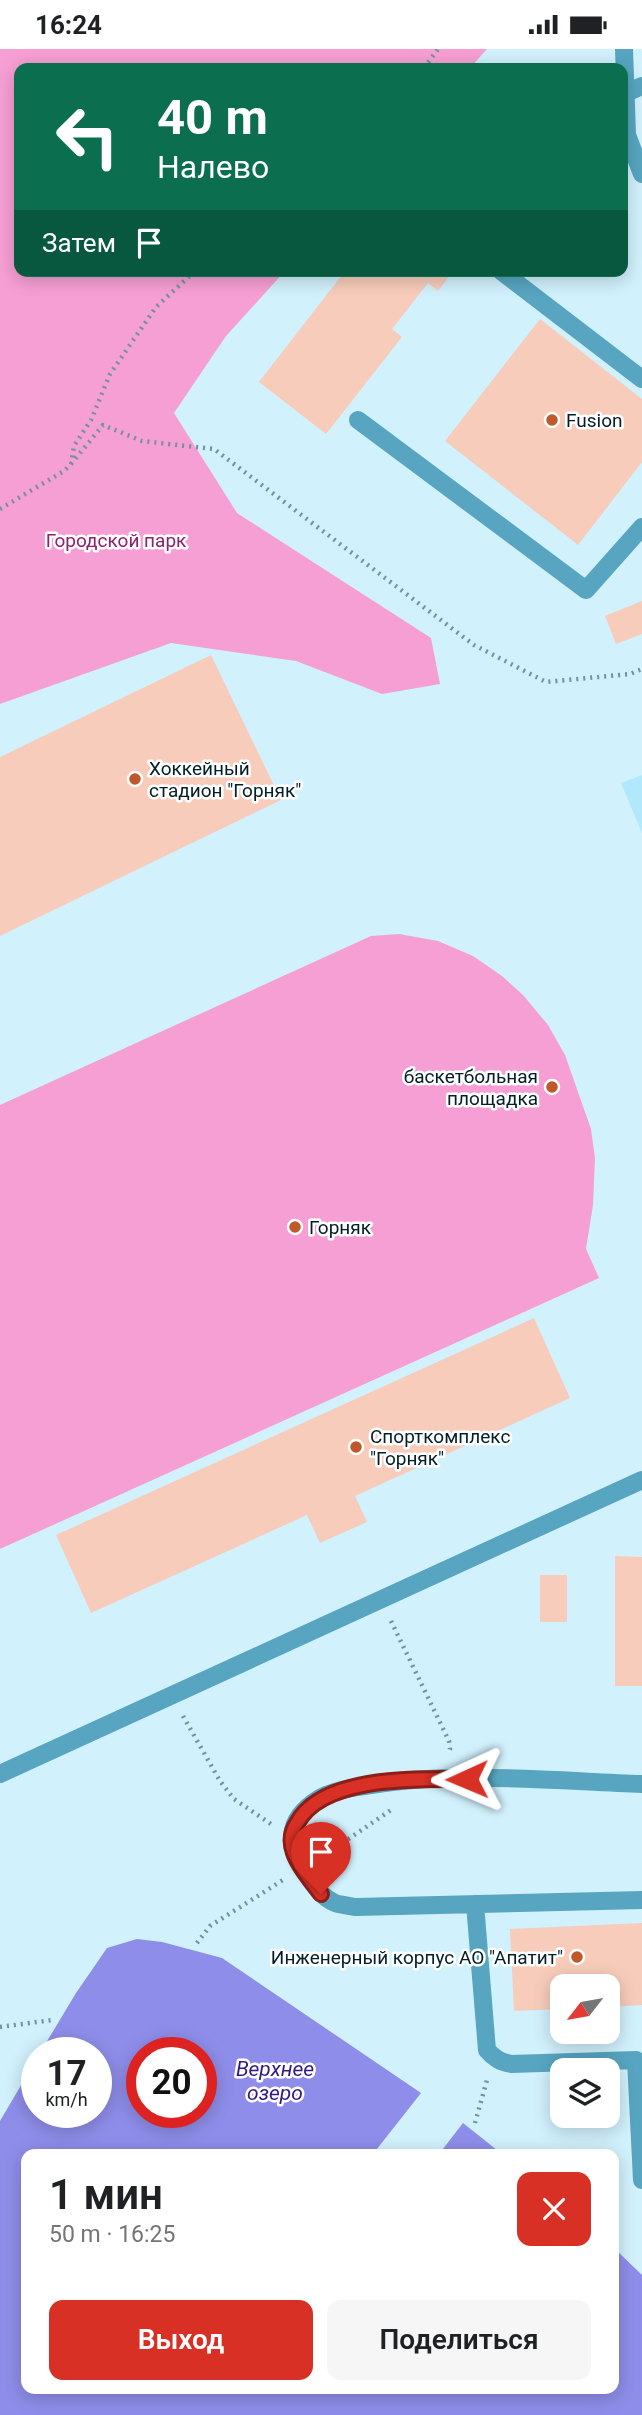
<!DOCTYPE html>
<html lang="ru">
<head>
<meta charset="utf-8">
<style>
	:root { --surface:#fff; --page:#f6f6f6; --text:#202124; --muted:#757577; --accent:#d93025 }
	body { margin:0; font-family:Roboto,sans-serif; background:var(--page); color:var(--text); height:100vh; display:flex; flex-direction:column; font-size:26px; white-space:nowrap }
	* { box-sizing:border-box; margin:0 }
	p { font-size:23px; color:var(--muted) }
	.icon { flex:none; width:38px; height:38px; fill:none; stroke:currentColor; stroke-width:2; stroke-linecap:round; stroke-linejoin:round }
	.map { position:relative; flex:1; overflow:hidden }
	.details { position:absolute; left:21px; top:2100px; width:598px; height:245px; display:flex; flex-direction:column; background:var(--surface); border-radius:14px; box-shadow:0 4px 18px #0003 }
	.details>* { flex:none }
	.banner { position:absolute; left:14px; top:14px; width:614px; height:214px; border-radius:14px; box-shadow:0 4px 18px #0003; background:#0b6e4f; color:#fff; overflow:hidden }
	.needle { width:46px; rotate:239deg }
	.tools { position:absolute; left:550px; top:1925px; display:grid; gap:14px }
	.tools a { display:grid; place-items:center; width:70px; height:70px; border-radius:14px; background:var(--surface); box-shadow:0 4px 18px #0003; font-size:35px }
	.speed { position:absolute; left:21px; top:1988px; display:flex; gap:14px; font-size:35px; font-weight:700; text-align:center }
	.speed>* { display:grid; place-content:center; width:91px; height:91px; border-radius:50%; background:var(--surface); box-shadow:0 4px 18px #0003; line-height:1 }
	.speed small { font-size:18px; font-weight:400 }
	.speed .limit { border:10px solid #d22; background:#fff; color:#111 }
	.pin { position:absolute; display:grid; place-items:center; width:60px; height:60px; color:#fff; margin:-72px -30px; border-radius:50% 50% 50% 0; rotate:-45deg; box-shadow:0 0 7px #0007 }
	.pin .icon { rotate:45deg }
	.me { position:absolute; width:77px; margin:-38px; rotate:269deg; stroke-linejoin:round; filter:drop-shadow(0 0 5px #0008) }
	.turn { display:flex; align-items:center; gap:24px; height:147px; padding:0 28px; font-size:32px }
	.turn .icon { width:91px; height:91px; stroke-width:2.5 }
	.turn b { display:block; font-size:49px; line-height:60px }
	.then { display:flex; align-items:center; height:66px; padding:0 28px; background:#0003; gap:14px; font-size:26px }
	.round { display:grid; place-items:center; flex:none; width:74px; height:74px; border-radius:14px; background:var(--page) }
	.head { display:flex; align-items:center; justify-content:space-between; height:119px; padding:0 28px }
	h1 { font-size:42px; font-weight:600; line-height:52px }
	.action { display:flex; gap:14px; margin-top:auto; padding:14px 28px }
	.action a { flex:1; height:80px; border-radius:14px; background:var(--accent); color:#fff; font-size:28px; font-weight:600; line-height:80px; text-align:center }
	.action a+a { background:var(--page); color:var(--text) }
	.status { display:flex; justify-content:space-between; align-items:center; height:49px; padding:0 35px; background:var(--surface); direction:ltr }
	.status svg { height:19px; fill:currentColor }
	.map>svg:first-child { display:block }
	.built { fill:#b1e8fc }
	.green { fill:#f69fd4 }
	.water { fill:#8e8de9; fill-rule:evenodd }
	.building { fill:#f7ccbb }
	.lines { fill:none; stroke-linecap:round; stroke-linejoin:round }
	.path { stroke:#73919c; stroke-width:4.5; stroke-dasharray:2 5; stroke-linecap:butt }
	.minor { stroke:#57a5c0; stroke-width:18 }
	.route-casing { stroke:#8d1f18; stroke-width:18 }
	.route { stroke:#d93025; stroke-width:12 }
	.poi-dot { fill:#bf582b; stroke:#fff; stroke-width:2.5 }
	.labels { text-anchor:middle; stroke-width:5; stroke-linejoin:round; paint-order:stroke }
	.poi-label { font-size:19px; fill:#021e27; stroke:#fff; text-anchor:start }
	.park-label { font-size:19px; fill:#8e216d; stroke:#fff }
	.water-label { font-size:21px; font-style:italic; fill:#311a85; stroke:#fff }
</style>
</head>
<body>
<div class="status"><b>16:24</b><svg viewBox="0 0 49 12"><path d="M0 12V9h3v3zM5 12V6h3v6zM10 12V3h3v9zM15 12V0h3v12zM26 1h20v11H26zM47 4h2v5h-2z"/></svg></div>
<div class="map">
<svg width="642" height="2366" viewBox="0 0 642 2366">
	<rect width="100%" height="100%" fill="#d1f1fd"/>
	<!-- built -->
	<path class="built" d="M 642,726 L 642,784 L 621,734 Z"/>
	<!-- green -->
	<path class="green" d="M 0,0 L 487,0 L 470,19 L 19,19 L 19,222 L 285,222 L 226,287 L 174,364 L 237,464 L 431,589 L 440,635 L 382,645 L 296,612 L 171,594 L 0,655 Z
		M 399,885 L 438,892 L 473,907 L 502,927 L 523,946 L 548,976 L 565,1006 L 591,1080 L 595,1109 L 593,1156 L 586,1200 L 599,1229 L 0,1500 L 0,1056 L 371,887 Z"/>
	<!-- water -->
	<path class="water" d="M 137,1890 L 162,1893 L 222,1909 L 421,2044 L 373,2105 L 26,2105 L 26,2340 L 614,2340 L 614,2199 L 642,2226 L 642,2366 L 0,2366 L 0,2072 L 37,2009 L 37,2063 L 96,2063 L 96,2004 L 40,2004 L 76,1944 L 107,1899 ZM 142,2004 L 201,2004 L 201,2063 L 142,2063 Z
		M 463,2074 L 502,2105 L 439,2105 Z"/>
	<!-- building -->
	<path class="building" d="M 345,222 L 453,222 L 438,242 L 428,234 L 392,280 L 402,288 L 326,385 L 259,333 Z
		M 540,270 L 642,350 L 642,413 L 578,496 L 445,392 Z
		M 642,552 L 642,585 L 616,595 L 605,567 Z
		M 211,606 L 281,751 L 0,887 L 0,708 Z
		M 534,1269 L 570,1349 L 355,1447 L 367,1473 L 320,1494 L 307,1466 L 91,1564 L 56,1486 Z
		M 615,1507 L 642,1508 L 642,1637 L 615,1637 Z
		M 540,1526 L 567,1526 L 567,1573 L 540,1573 Z
		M 642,1874 L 642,1956 L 607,1958 L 607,1937 L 562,1937 L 562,1960 L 514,1962 L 510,1880 Z"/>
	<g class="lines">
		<!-- path -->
		<path class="path" d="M 424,19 L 438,0
			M 71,415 L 103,376 L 142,392 L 214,400 L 474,596 L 546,633 L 630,625 L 642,620
			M 0,460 L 64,422 L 71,415 L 74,397 L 91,371 L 110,325 L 156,258 L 195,222
			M 391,1572 L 449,1692 L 450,1700 L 448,1704
			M 183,1667 L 220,1732 L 234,1750 L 271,1775
			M 325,1806 L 391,1761
			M 197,1894 L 210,1877 L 283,1831
			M 0,1978 L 52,1971
			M 475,2074 L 487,2031"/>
		<!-- minor -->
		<path class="minor" d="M 624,0 L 627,86 L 642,125
			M 626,44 L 642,37
			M 501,222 L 642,330
			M 358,371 L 586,541 L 642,478
			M 0,1725 L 642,1431
			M 642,1735 C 555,1732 458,1722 371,1736 C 355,1738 334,1741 320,1749 C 284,1771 286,1798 309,1829 C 316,1839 323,1849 335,1854 C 341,1856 350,1857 356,1858 L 642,1851
			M 475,1855 L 487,2001 C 494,2009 500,2013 511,2015 L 636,2011 L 642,2131"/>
	</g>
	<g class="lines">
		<defs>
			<path id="route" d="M 321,1845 C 312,1832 299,1819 294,1804 C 290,1793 291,1783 297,1774 C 323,1726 419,1730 467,1730"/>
		</defs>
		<!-- route casing -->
		<use href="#route" class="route-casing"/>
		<!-- route -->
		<use href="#route" class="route"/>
	</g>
	<!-- markers -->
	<g class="poi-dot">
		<circle cx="552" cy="371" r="7"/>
		<circle cx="135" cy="730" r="7"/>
		<circle cx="552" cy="1038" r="7"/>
		<circle cx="295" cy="1178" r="7"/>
		<circle cx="356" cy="1398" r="7"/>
		<circle cx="577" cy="1908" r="7"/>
	</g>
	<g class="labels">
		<!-- poi labels -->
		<g class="poi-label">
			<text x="566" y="378">Fusion</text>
			<text x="149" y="726">Хоккейный<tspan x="149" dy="22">стадион "Горняк"</tspan></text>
			<text x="538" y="1034" text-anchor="end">баскетбольная<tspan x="538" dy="22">площадка</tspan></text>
			<text x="309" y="1185">Горняк</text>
			<text x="370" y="1394">Спорткомплекс<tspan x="370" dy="22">"Горняк"</tspan></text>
			<text x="563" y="1915" text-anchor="end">Инженерный корпус АО "Апатит"</text>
		</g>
		<!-- park labels -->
		<g class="park-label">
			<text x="116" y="498">Городской парк</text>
		</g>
		<!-- water labels -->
		<g class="water-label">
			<text x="275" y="2027">Верхнее<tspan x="275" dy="24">озеро</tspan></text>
		</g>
	</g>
</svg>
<div class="tools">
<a><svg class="needle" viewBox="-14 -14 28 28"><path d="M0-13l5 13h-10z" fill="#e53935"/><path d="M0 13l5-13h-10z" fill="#757577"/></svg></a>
<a><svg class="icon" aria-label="layers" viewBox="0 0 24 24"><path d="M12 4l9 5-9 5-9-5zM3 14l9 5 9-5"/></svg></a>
</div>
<div class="speed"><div>17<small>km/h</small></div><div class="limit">20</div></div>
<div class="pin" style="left:321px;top:1845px;background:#d93025"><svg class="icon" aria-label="arrive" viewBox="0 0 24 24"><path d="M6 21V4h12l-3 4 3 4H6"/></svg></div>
<svg class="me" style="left:467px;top:1730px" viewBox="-20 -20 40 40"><path d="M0-17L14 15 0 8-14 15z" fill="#d93025" stroke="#fff" stroke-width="4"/></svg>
<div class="banner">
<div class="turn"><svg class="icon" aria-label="left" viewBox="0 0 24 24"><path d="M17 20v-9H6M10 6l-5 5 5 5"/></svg><div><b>40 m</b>Налево</div></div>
<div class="then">Затем<svg class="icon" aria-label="arrive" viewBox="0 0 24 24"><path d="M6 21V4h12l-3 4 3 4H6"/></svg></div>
</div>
<section class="details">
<div class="head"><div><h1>1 мин</h1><p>50 m · 16:25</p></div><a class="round" style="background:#d93025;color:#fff"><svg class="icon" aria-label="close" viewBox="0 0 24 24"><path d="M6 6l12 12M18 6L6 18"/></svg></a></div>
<div class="action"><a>Выход</a><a>Поделиться</a></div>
</section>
</div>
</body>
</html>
